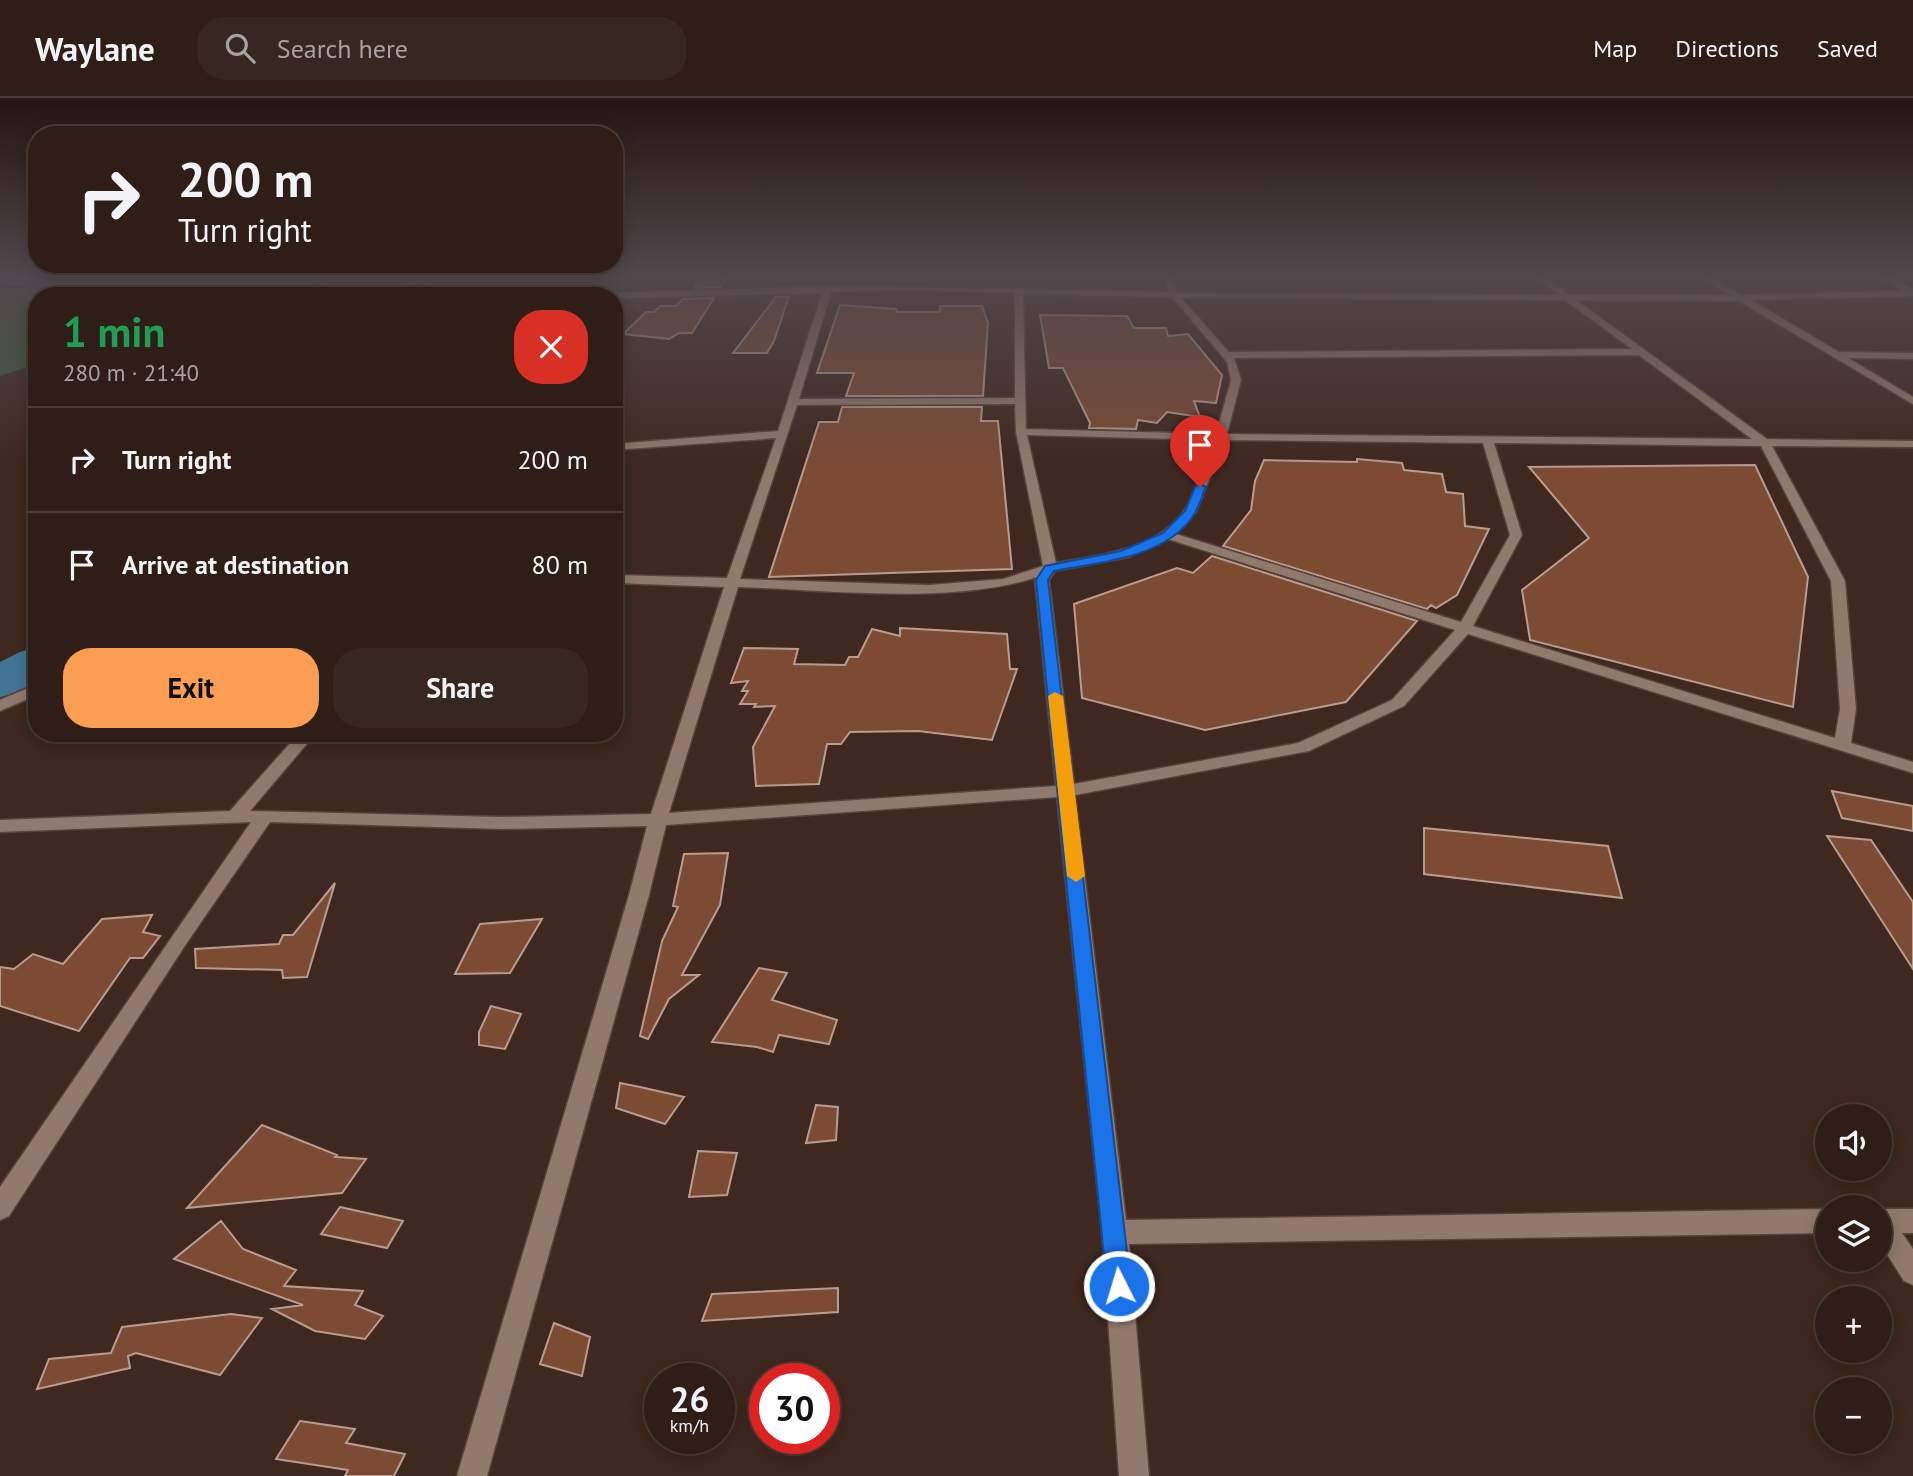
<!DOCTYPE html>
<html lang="en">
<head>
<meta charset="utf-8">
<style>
	:root { --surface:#2e1e17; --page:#362720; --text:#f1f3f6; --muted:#a7a2a1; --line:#493c36; --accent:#fc9d54 }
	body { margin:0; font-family:"PT Sans",sans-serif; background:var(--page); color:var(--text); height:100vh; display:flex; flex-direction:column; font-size:26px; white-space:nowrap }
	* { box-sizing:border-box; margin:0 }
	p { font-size:23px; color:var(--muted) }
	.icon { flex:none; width:38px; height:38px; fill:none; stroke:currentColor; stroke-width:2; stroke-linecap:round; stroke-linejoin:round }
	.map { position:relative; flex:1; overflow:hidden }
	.panel { position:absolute; left:28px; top:189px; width:595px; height:455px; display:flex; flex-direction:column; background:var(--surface); border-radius:28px; box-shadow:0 4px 18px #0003,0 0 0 2px var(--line) }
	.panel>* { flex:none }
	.guide { position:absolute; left:28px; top:28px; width:595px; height:147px; border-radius:28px; box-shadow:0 4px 18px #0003,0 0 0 2px var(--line); background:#2e1e17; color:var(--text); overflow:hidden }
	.controls { position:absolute; left:1815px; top:1006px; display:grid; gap:14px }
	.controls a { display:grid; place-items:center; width:77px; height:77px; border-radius:50%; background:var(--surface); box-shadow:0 4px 18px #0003,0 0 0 2px var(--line); font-size:35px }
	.speed { position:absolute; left:644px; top:1265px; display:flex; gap:14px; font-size:35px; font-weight:700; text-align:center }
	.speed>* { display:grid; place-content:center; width:91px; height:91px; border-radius:50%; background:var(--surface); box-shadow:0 4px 18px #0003,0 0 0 2px var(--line); line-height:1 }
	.speed small { font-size:18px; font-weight:400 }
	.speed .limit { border:10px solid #d22; background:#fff; color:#111 }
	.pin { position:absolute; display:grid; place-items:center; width:60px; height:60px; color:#fff; margin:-72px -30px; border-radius:50% 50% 50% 0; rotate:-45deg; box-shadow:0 0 7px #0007 }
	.pin .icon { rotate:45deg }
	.me { position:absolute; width:77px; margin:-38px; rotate:355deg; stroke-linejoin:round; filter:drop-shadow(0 0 5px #0008) }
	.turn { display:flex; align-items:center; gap:24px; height:147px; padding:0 35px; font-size:32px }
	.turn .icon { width:91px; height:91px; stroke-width:2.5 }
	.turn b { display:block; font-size:49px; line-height:60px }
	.round { display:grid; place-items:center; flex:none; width:74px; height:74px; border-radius:28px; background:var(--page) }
	.summary { display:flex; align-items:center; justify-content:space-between; height:119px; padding:0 35px }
	h1 { font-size:42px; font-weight:700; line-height:52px; color:#1e9e55 }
	.button { display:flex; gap:14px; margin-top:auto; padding:14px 35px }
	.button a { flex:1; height:80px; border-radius:28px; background:var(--accent); color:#111; font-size:28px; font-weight:700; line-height:80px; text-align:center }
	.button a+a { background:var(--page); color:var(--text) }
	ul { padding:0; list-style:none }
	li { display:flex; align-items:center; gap:21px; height:105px; padding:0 35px; border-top:2px solid var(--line) }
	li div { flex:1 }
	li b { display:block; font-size:26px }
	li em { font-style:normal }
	header { display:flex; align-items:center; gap:42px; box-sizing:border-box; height:98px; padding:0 35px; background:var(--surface); border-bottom:2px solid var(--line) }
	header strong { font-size:33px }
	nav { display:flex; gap:38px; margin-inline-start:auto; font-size:24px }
	.search { width:490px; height:63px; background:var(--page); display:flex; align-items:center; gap:18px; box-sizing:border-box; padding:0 24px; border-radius:28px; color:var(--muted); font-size:26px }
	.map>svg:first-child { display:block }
	.green { fill:#3c5c3d }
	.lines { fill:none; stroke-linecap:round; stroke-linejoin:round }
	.river { fill:#417596; fill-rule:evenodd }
	.building { fill:#7d4b34; stroke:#b79c90; stroke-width:2 }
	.minor-casing { stroke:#56443b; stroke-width:3 }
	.minor { fill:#92796d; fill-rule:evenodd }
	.route { fill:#1a73e8; stroke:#114b97; stroke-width:2 }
	.slow { fill:#f59e0b }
</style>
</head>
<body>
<header>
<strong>Waylane</strong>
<div class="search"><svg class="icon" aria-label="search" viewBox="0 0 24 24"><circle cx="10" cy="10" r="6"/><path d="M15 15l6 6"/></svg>Search here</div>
<nav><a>Map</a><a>Directions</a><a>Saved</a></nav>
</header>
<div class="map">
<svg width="1913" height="1378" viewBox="0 0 1913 1378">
	<rect width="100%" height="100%" fill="#3e281f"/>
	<!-- green -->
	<path class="green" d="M 0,189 L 235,197 L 37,198 L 37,266 L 0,278 Z"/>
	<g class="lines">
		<!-- river -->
		<path class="river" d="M 1,178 L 299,180 L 353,192 L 356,198 L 12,188 L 3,185 Z
			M 37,549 L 37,584 L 18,595 L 0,599 L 0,564 L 20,554 Z"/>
	</g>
	<!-- building -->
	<path class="building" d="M 705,178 L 728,178 L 721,189 L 694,190 Z
		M 789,198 L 774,243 L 767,255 L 733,255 L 776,199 Z
		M 714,200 L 692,235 L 679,235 L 669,241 L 623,236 L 646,214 L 654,214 L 660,208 L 676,208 L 683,201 Z
		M 840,207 L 896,211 L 897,214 L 940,214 L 940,208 L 982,208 L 988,225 L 983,298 L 846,298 L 854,275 L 817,275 Z
		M 1040,217 L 1127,218 L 1134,230 L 1166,230 L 1168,238 L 1188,236 L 1222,277 L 1216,305 L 1194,303 L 1200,319 L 1167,314 L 1157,325 L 1138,322 L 1136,331 L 1089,330 L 1090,325 L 1063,270 L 1049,270 Z
		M 842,309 L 982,309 L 981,323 L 998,323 L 1012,471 L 769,479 L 819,324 L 838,324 Z
		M 1357,361 L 1402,365 L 1404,372 L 1442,376 L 1446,394 L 1463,396 L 1465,428 L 1489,431 L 1457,497 L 1436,510 L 1431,507 L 1427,511 L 1223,448 L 1251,412 L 1255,383 L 1264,362 L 1357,364 Z
		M 1755,367 L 1808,479 L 1793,609 L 1530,542 L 1522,492 L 1589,440 L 1529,369 Z
		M 1212,458 L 1417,523 L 1346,604 L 1205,632 L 1082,600 L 1074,506 L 1177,470 L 1193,475 Z
		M 900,530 L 1007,536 L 1010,571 L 1017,571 L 992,642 L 918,633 L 850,634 L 841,646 L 827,646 L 819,686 L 756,688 L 753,649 L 775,608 L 754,609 L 756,606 L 740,606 L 748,593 L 742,593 L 748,583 L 731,585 L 744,550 L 798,551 L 794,566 L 845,567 L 849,559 L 858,559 L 872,531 L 900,538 Z
		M 1832,693 L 1913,708 L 1913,733 L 1842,720 Z
		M 1424,730 L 1608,748 L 1622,800 L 1424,776 Z
		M 1827,738 L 1871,742 L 1913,804 L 1913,871 Z
		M 728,755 L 720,807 L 682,877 L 699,877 L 669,901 L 648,941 L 640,938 L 662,843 L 678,809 L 673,808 L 684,756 Z
		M 335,785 L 307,879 L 283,880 L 282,872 L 196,870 L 195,851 L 279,846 L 283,837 L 293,837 Z
		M 152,817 L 143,834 L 160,838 L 143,860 L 130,860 L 79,933 L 0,908 L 0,869 L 14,871 L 33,856 L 63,866 L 102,821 Z
		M 542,821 L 510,875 L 455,876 L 480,826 Z
		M 759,870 L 787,875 L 772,902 L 837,922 L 829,946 L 779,937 L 773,954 L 757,949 L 712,944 Z
		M 491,908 L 521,916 L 505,951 L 479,947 L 479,934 Z
		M 620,985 L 640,989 L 684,999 L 665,1026 L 616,1010 Z
		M 816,1007 L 838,1009 L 836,1042 L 806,1045 Z
		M 262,1027 L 337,1057 L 335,1059 L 366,1061 L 342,1095 L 187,1110 Z
		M 698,1053 L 737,1055 L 727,1097 L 689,1099 Z
		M 340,1109 L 403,1123 L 387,1150 L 321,1136 Z
		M 221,1123 L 243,1151 L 296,1172 L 284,1188 L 363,1193 L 355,1207 L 383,1218 L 365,1241 L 315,1233 L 272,1211 L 303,1207 L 174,1161 Z
		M 838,1190 L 838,1214 L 702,1223 L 712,1196 Z
		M 231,1216 L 262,1220 L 220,1277 L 136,1255 L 128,1258 L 130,1270 L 37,1291 L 49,1261 L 111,1255 L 122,1229 Z
		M 554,1225 L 590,1239 L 582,1278 L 540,1266 Z
		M 300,1323 L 355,1331 L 346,1345 L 405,1356 L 394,1378 L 345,1378 L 348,1372 L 276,1361 Z"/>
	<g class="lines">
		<defs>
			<path id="minor" d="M 388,178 L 400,178 L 439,190 L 486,198 L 438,194 Z
				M 1164,178 L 1172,178 L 1177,195 L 1559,197 L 1535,178 L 1544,178 L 1569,197 L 1731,197 L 1700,178 L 1709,178 L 1742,197 L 1904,193 L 1876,178 L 1886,178 L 1913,191 L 1913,198 L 1751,202 L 1839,254 L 1913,255 L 1913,261 L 1848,260 L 1913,299 L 1913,306 L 1739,203 L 1576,202 L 1767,341 L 1913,343 L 1913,349 L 1772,348 L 1845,483 L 1856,611 L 1851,645 L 1913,664 L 1913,675 L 1468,536 L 1404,608 L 1309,653 L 1075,697 L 1126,1122 L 1827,1111 L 1827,1135 L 1129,1146 L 1149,1378 L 1119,1378 L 1102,1134 L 1057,699 L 666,727 L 649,797 L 487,1378 L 457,1378 L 629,797 L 647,728 L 502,731 L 270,724 L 186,846 L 9,1118 L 0,1122 L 0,1089 L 251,724 L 0,734 L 0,722 L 230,713 L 299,635 L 316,635 L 250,713 L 502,719 L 651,716 L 724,489 L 614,485 L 614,477 L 727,480 L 776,340 L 614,352 L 614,346 L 778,333 L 822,195 L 614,200 L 582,196 L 828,188 L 1169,194 ZM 908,192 L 1015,195 L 1015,300 L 799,301 L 831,194 ZM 1023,196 L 1172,199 L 1227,264 L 1231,282 L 1216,336 L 1026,331 ZM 1181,200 L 1565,202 L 1632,251 L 1229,254 ZM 1639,257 L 1752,341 L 1227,336 L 1241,282 L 1234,260 ZM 1015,306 L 1016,334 L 1043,468 L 1003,481 L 929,487 L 740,481 L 797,307 ZM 1027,337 L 1214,342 C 1205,363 1197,395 1184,413 C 1157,452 1099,457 1056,465 ZM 1225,342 L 1483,345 L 1510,437 L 1461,524 L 1176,436 L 1196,414 ZM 1494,345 L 1761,348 L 1831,483 L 1840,611 L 1835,640 L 1473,528 L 1522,437 ZM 1168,441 L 1455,532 L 1392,602 L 1298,645 L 1074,686 L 1049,482 L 1055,473 L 1129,459 ZM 1037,479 L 1035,482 L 1056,688 L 669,715 L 738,489 C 829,492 952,507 1037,479 Z
				M 37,586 L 37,597 L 0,613 L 0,602 Z
				M 1880,1111 L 1913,1111 L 1913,1135 L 1902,1135 L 1913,1151 L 1913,1187 L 1904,1183 L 1880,1145 Z"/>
		</defs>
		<!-- minor casing -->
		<use href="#minor" class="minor-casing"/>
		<!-- minor -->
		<use href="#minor" class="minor"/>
	</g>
	<!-- sky -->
	<linearGradient id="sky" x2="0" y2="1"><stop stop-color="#221611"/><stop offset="0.48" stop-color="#52484d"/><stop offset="1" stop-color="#52484d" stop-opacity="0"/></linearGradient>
	<rect width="1913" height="371" fill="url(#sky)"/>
	<!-- route -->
	<path class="route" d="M 1200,386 L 1206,389 C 1202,397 1200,407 1195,415 C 1168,460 1100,464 1054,473 L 1048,482 L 1131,1188 L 1128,1196 L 1119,1200 L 1110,1196 L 1107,1188 L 1036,482 L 1045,468 L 1121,453 L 1163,435 L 1185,413 L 1195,389 Z"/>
	<!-- slow -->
	<path class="slow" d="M 1055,594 L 1063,598 L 1085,778 L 1076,784 L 1067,778 L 1048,598 Z"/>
</svg>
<div class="controls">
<a><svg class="icon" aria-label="sound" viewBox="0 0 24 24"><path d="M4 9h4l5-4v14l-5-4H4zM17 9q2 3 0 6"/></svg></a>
<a><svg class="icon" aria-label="layers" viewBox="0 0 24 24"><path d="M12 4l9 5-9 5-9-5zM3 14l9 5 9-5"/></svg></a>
<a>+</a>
<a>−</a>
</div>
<div class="speed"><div>26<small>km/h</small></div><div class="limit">30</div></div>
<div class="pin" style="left:1200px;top:389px;background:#d93025"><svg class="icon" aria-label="arrive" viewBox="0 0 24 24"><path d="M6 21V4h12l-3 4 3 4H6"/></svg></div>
<svg class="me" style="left:1119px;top:1188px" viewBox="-20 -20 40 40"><circle r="17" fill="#1a73e8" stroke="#fff" stroke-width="3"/><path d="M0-11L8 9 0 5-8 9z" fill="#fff"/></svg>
<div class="guide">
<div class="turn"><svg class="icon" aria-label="right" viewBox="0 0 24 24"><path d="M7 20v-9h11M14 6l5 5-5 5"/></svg><div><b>200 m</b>Turn right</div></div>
</div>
<section class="panel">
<div class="summary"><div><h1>1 min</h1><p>280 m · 21:40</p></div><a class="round" style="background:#d93025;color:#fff"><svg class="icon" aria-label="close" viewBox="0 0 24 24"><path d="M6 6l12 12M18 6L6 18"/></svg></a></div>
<ul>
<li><svg class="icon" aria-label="right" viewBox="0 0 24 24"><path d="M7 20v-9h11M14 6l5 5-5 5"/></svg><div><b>Turn right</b></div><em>200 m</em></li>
<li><svg class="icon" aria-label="arrive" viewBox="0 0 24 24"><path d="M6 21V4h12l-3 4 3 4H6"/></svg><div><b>Arrive at destination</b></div><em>80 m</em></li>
</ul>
<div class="button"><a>Exit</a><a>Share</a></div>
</section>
</div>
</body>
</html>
